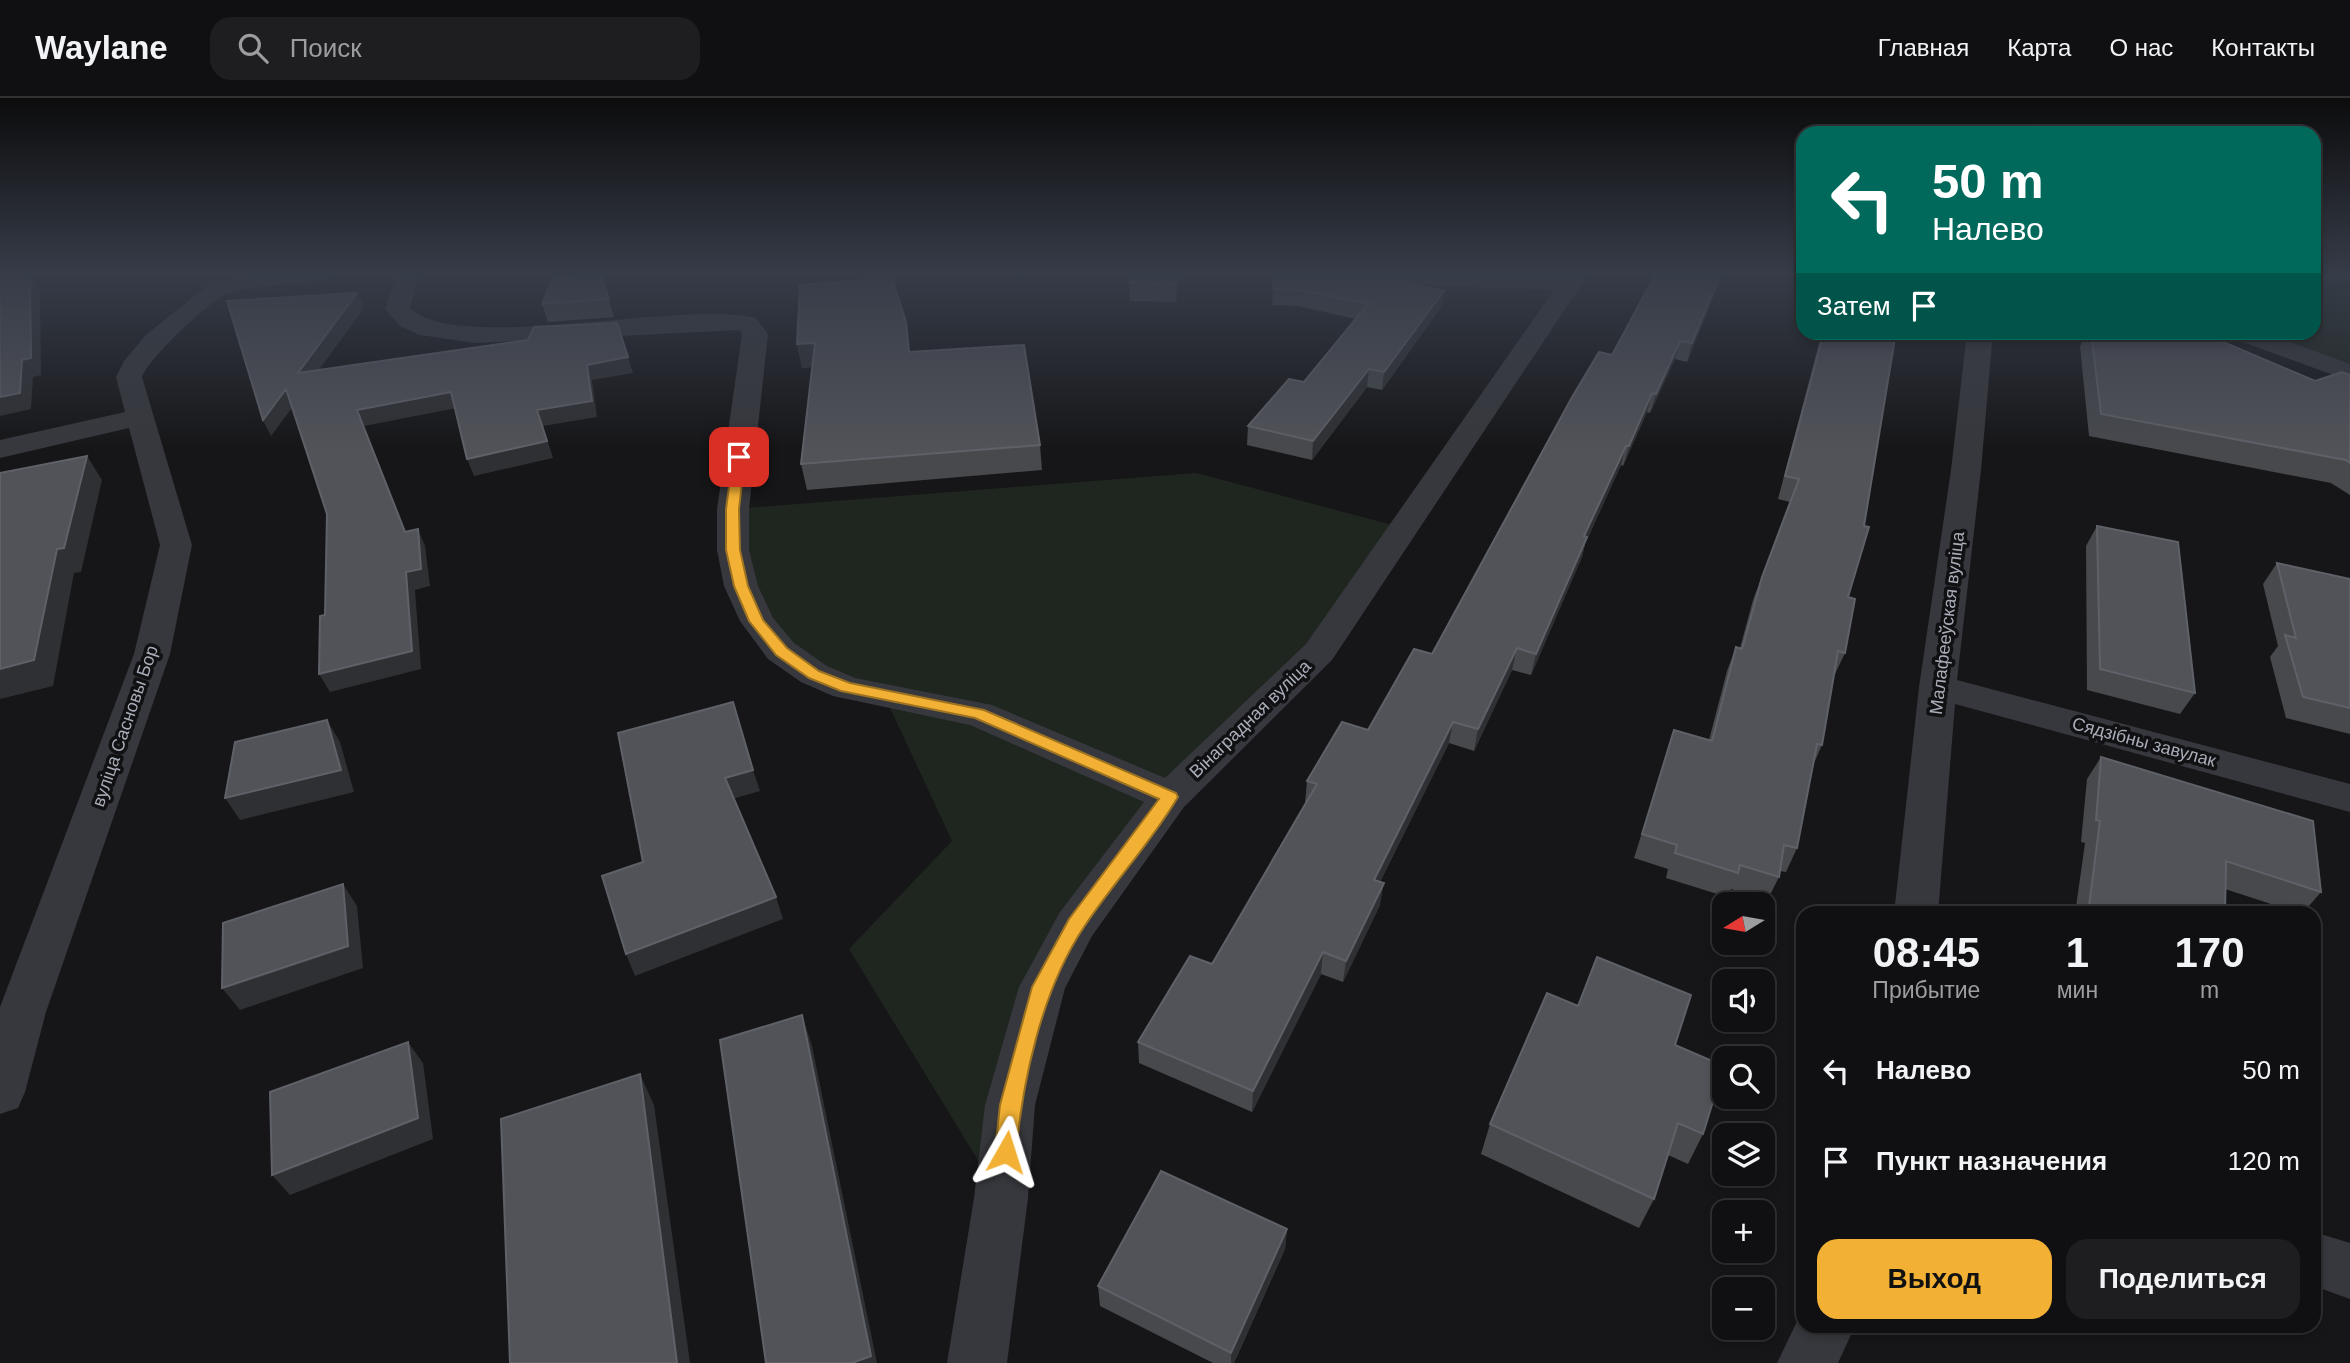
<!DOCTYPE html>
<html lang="ru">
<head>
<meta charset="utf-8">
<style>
	:root { --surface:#101012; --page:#1e1e20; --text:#f1f3f6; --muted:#9c9d9f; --line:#303032; --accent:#f2b134 }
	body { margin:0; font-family:Arial,sans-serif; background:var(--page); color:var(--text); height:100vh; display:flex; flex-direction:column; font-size:26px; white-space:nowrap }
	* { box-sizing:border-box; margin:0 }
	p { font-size:23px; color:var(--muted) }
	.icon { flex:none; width:38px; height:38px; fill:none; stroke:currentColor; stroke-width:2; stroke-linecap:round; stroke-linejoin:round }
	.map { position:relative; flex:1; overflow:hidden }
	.sheet { position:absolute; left:1796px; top:808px; width:525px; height:427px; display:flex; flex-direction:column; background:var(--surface); border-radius:21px; box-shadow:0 4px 10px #0003,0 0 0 2px var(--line) }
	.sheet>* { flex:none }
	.top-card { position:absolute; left:1796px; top:28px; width:525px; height:214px; border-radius:21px; box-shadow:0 4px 10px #0003,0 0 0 2px var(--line); background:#00695c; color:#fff; overflow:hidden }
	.needle { width:46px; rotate:259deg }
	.controls { position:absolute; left:1712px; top:794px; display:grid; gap:14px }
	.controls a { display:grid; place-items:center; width:63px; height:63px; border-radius:14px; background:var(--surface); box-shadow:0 4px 10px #0003,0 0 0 2px var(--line); font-size:35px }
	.pin { position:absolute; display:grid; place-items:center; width:60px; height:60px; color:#fff; margin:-30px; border-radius:14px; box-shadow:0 4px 10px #0006 }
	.me { position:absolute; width:77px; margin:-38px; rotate:6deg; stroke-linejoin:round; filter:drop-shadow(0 0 5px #0008) }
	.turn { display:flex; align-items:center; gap:24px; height:147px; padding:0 21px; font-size:32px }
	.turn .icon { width:91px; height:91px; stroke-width:2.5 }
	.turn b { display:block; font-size:49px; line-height:60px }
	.then { display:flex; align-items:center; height:66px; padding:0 21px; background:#0003; gap:14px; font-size:26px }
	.eta { display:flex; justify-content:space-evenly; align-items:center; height:119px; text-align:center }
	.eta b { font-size:42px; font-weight:700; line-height:49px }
	.action { display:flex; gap:14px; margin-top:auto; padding:14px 21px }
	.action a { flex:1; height:80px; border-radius:21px; background:var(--accent); color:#111; font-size:28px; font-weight:700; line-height:80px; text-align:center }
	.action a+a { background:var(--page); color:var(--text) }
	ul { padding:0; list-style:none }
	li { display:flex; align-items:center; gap:21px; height:91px; padding:0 21px }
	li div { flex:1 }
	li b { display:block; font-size:26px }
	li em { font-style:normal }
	header { display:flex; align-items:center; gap:42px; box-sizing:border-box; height:98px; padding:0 35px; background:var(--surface); border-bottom:2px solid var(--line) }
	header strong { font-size:33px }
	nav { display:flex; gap:38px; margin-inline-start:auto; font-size:24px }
	.search { width:490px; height:63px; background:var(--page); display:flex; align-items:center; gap:18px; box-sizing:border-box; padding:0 24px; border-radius:21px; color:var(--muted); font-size:26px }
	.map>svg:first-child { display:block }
	.green { fill:#1e261f }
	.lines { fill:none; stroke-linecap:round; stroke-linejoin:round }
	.minor { fill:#37383d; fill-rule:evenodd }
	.wall { fill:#47494d }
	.shaded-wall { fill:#2f3033 }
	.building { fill:#525359; stroke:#5f6168; stroke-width:2 }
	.route { fill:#f2b134; stroke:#9d7322; stroke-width:2 }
	.labels { text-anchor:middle; stroke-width:7; stroke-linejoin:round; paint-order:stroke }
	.street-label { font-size:18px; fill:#a8adb8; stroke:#111113 }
</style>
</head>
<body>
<header>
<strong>Waylane</strong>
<div class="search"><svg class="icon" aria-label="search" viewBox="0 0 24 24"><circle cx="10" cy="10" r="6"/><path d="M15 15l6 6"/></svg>Поиск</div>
<nav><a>Главная</a><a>Карта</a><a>О нас</a><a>Контакты</a></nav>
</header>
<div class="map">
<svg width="2350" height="1265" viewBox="0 0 2350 1265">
	<rect width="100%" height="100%" fill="#161618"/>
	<!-- green -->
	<path class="green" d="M 2314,175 L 2350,175 L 2350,275 L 2238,235 L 2314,234 Z
		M 1196,375 L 1404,430 L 1076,826 L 1001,1100 L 849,851 L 952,743 L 884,597 L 846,590 L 757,523 L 733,411 Z"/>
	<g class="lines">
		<!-- minor -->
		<path class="minor" d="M 274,175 L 335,175 L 331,180 L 323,182 C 304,185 240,189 226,196 C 206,206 150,259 142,279 L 192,447 L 170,556 L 46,914 L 25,994 L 18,1010 L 0,1016 L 0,909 L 134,556 L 160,447 L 129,330 L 0,360 L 0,342 L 125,314 L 116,279 L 124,263 L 147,236 L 212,184 Z
			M 397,175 L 419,175 L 410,210 C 458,257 680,201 756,220 L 768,236 L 749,411 L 749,452 L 758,488 L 773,520 L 794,545 L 827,568 L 855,580 L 992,607 L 1165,680 L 1306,546 L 1554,192 L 1283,182 L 1275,180 L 1272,175 L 1474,175 L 1563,178 L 1566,175 L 1589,175 L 1332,562 L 1184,709 L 1092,838 L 1065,890 L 1035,1007 L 1028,1100 L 1007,1265 L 947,1265 L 974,1100 L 985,1007 L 1019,889 L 1060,814 L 1144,704 L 970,627 L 833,598 L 801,584 L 768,561 L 740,523 L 724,488 L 717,452 L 717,411 L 742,236 L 740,232 L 475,245 L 420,237 L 400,228 L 385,211 Z
			M 2314,175 L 2350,175 L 2350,183 L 2314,182 Z
			M 1967,234 L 1993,234 L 1981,372 L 1957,582 L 2350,686 L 2350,714 L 1955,606 L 1938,816 L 1894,816 L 1919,589 L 1951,372 Z
			M 2226,234 L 2263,234 L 2350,266 L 2350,283 L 2229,239 Z
			M 2314,1134 L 2350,1145 L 2350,1201 L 2314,1188 Z
			M 1802,1213 L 1802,1228 L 1855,1228 L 1838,1265 L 1777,1265 Z"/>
	</g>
	<!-- wall -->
	<path class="wall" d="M 1131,175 L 1181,175 L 1176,204 L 1130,203 L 1129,185 Z
		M 1274,175 L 1386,184 L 1444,193 L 1441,209 L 1382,292 L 1367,289 L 1312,362 L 1247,347 L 1248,328 L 1304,284 L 1356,221 L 1298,208 L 1272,207 Z
		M 1723,175 L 1687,264 L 1675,261 L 1650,315 L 1647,314 L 1623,368 L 1621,367 L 1585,446 L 1582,459 L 1531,577 L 1512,572 L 1474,653 L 1449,645 L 1380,784 L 1380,807 L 1343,884 L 1321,876 L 1252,1014 L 1139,965 L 1138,944 L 1212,866 L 1306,705 L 1305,705 L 1307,683 L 1368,632 L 1432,556 L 1612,257 Z
		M 601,177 L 614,219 L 548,224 L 542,206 Z
		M 1822,234 L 1896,234 L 1848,499 L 1845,555 L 1834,578 L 1822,647 L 1814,665 L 1797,750 L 1786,774 L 1780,773 L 1779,779 L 1767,803 L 1731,791 L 1727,799 L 1666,780 L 1668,771 L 1634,760 L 1674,632 L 1709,642 L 1727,573 L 1736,549 L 1740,550 L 1753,502 L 1790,404 L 1778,401 Z
		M 2087,234 L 2200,234 L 2315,283 L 2350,277 L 2350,397 L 2331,385 L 2089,338 L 2080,248 Z
		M 797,246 L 910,254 L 1040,347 L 1042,372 L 807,392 L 801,366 L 812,269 L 802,270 Z
		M 2097,428 L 2195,595 L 2180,616 L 2087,592 L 2086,448 Z
		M 2277,465 L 2350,481 L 2350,636 L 2286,620 L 2270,559 L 2278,548 L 2263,486 Z
		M 2101,659 L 2321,794 L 2302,816 L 2225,791 L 2225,816 L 2075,816 L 2085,745 L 2081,744 L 2087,681 Z
		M 1675,947 L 1703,1036 L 1688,1066 L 1668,1057 L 1654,1101 L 1639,1130 L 1481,1056 L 1490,1026 Z
		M 1287,1131 L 1285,1151 L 1234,1265 L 1213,1265 L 1100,1208 L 1098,1188 Z"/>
	<!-- shaded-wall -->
	<path class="shaded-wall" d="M 1178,175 L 1181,175 L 1176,204 L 1176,187 Z
		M 1721,175 L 1723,175 L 1687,264 L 1692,245 Z
		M 30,178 L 40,193 L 41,277 L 33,279 L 31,311 L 0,318 L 0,299 L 22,262 Z
		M 1444,193 L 1441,209 L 1382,292 L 1384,274 Z
		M 357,195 L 364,210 L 305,291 L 298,275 Z
		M 1680,243 L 1675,261 L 1650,315 L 1656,296 Z
		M 815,245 L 819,268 L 802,270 L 797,246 Z
		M 628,259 L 633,275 L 592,282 L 597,319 L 543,328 L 553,360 L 474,378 L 467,361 L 537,312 L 587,267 Z
		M 1369,271 L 1367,289 L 1312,362 L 1313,343 Z
		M 286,291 L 294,307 L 271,338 L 263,322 Z
		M 451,294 L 457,310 L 364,328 L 413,451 L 405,434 L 357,312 Z
		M 1652,295 L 1647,314 L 1623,368 L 1629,348 Z
		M 1626,348 L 1621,367 L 1585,446 L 1582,459 L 1531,577 L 1536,556 L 1584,438 Z
		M 87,358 L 102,382 L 81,474 L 74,475 L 53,588 L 0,601 L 0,571 L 57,451 Z
		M 418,431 L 425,448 L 430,488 L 415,492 L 421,571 L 330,594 L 319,576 L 406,474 Z
		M 1517,550 L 1512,572 L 1474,653 L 1478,631 Z
		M 327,622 L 340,644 L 354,694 L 240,722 L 225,700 Z
		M 1453,624 L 1449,645 L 1370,804 L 1374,782 Z
		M 753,672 L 760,693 L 732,701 L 725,680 Z
		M 1384,785 L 1380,807 L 1343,884 L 1346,863 Z
		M 343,786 L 357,808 L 363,870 L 240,912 L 222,890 Z
		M 776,799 L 783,821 L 635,878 L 626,856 Z
		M 1323,854 L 1321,876 L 1252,1014 L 1253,993 Z
		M 802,917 L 812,948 L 877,1265 L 852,1265 Z
		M 408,944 L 423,965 L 433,1041 L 290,1097 L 272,1077 Z
		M 640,976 L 654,1007 L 690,1265 L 677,1265 Z
		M 1287,1131 L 1285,1151 L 1234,1265 L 1231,1265 L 1231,1255 Z"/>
	<!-- building -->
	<path class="building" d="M 1131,175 L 1178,175 L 1176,187 L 1129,185 Z
		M 1274,175 L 1384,175 L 1386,184 L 1388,181 L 1444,193 L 1384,274 L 1369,271 L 1313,343 L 1248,328 L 1289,281 L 1304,284 L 1368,206 L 1299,192 L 1273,191 Z
		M 1656,175 L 1721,175 L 1692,245 L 1680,243 L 1656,296 L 1652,295 L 1629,348 L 1626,348 L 1584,438 L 1587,439 L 1536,556 L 1517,550 L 1478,631 L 1453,624 L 1374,782 L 1384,785 L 1346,863 L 1323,854 L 1253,993 L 1138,944 L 1190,858 L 1212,866 L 1317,686 L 1307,683 L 1342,624 L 1368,632 L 1414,551 L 1432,556 L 1571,301 L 1599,254 L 1612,257 Z
		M 601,177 L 609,201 L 542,206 L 553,180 Z
		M 30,178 L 31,260 L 22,262 L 20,295 L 0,299 L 0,183 Z
		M 892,180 L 906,224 L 909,254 L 1024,247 L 1040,347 L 801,366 L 815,245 L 797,246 L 800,187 Z
		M 357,195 L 298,275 L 528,242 L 534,229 L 617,225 L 628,259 L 587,267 L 592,303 L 537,312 L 547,343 L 467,361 L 451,294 L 357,312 L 405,434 L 418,431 L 421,471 L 406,474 L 412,553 L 319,576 L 320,518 L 325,517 L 327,416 L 286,291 L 263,322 L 227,203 Z
		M 1824,234 L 1896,234 L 1864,428 L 1869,429 L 1848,499 L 1855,501 L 1845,555 L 1838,553 L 1822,647 L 1817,646 L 1797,750 L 1784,747 L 1779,779 L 1740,767 L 1738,775 L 1675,755 L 1677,747 L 1642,736 L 1674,632 L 1712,643 L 1736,549 L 1742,551 L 1762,479 L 1799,381 L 1785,378 Z
		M 2091,234 L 2200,234 L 2315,283 L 2342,274 L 2350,277 L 2350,365 L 2346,362 L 2101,316 Z
		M 87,358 L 64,450 L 57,451 L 34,562 L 0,571 L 0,375 Z
		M 2097,428 L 2178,444 L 2195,595 L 2100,571 Z
		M 2277,465 L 2350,481 L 2350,610 L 2303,599 L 2285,537 L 2296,540 Z
		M 733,604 L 753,672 L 725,680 L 776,799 L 626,856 L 602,778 L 643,764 L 618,635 Z
		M 327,622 L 341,672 L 225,700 L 235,644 Z
		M 2101,659 L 2313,723 L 2321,794 L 2226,763 L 2225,816 L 2088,816 L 2100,723 L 2096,722 Z
		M 343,786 L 348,848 L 222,890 L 223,825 Z
		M 1597,859 L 1691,897 L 1675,947 L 1724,968 L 1703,1036 L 1678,1025 L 1654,1101 L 1490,1026 L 1547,895 L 1578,908 Z
		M 802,917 L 871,1258 L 852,1265 L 766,1265 L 720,942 Z
		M 408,944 L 418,1020 L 272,1077 L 270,994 Z
		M 640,976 L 677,1265 L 510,1265 L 501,1021 Z
		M 1161,1073 L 1287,1131 L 1231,1255 L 1098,1188 Z"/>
	<!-- sky -->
	<linearGradient id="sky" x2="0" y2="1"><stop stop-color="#0c0c0d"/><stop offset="0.5" stop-color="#363c48"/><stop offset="1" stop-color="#363c48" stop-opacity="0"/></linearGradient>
	<rect width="2350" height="352" fill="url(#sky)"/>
	<!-- route -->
	<path class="route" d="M 739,356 L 745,359 L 739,411 L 740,452 L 748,488 L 763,522 L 787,550 L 819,573 L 850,585 L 984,612 L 1176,695 L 1178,699 C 1151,745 1113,785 1084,829 C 1042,892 1023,980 1016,1054 L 1013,1060 L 1006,1063 L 998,1060 L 995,1054 L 1000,1007 L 1032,889 L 1069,821 L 1159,701 L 975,620 L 841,593 L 809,580 L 776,557 L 749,523 L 734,488 L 726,452 L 726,411 L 733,359 Z"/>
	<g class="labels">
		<!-- street labels -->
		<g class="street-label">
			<text transform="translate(1947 525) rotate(-83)" y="6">Малафееўская вуліца</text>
			<text transform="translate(1250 621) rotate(-44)" y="6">Вінаградная вуліца</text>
			<text transform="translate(125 628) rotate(-71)" y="6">вуліца Сасновы Бор</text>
			<text transform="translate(2144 644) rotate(15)" y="6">Сядзібны завулак</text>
		</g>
	</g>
</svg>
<div class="controls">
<a><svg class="needle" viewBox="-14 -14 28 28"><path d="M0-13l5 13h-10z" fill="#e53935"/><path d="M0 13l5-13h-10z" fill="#9c9d9f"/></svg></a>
<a><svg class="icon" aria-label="sound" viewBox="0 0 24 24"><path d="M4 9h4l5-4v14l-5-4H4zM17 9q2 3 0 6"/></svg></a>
<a><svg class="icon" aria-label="search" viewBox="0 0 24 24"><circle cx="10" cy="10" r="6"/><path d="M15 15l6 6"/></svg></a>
<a><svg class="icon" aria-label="layers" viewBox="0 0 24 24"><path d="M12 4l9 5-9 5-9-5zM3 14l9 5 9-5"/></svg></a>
<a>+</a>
<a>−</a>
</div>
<div class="pin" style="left:739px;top:359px;background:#d93025"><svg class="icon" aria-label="arrive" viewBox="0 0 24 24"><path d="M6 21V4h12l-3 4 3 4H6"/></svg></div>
<svg class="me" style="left:1006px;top:1054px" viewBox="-20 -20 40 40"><path d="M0-17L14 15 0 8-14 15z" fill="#f2b134" stroke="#fff" stroke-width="4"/></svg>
<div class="top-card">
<div class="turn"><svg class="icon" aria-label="left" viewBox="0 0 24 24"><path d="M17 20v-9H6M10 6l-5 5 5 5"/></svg><div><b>50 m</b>Налево</div></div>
<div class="then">Затем<svg class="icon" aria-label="arrive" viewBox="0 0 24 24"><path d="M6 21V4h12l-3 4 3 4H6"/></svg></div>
</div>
<section class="sheet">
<div class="eta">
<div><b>08:45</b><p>Прибытие</p></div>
<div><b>1</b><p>мин</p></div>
<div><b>170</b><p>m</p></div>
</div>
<ul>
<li><svg class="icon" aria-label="left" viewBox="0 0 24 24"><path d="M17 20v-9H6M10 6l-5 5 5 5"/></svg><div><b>Налево</b></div><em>50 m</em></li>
<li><svg class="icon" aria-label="arrive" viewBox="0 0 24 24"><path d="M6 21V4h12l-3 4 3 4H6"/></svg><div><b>Пункт назначения</b></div><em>120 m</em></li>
</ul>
<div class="action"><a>Выход</a><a>Поделиться</a></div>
</section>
</div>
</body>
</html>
